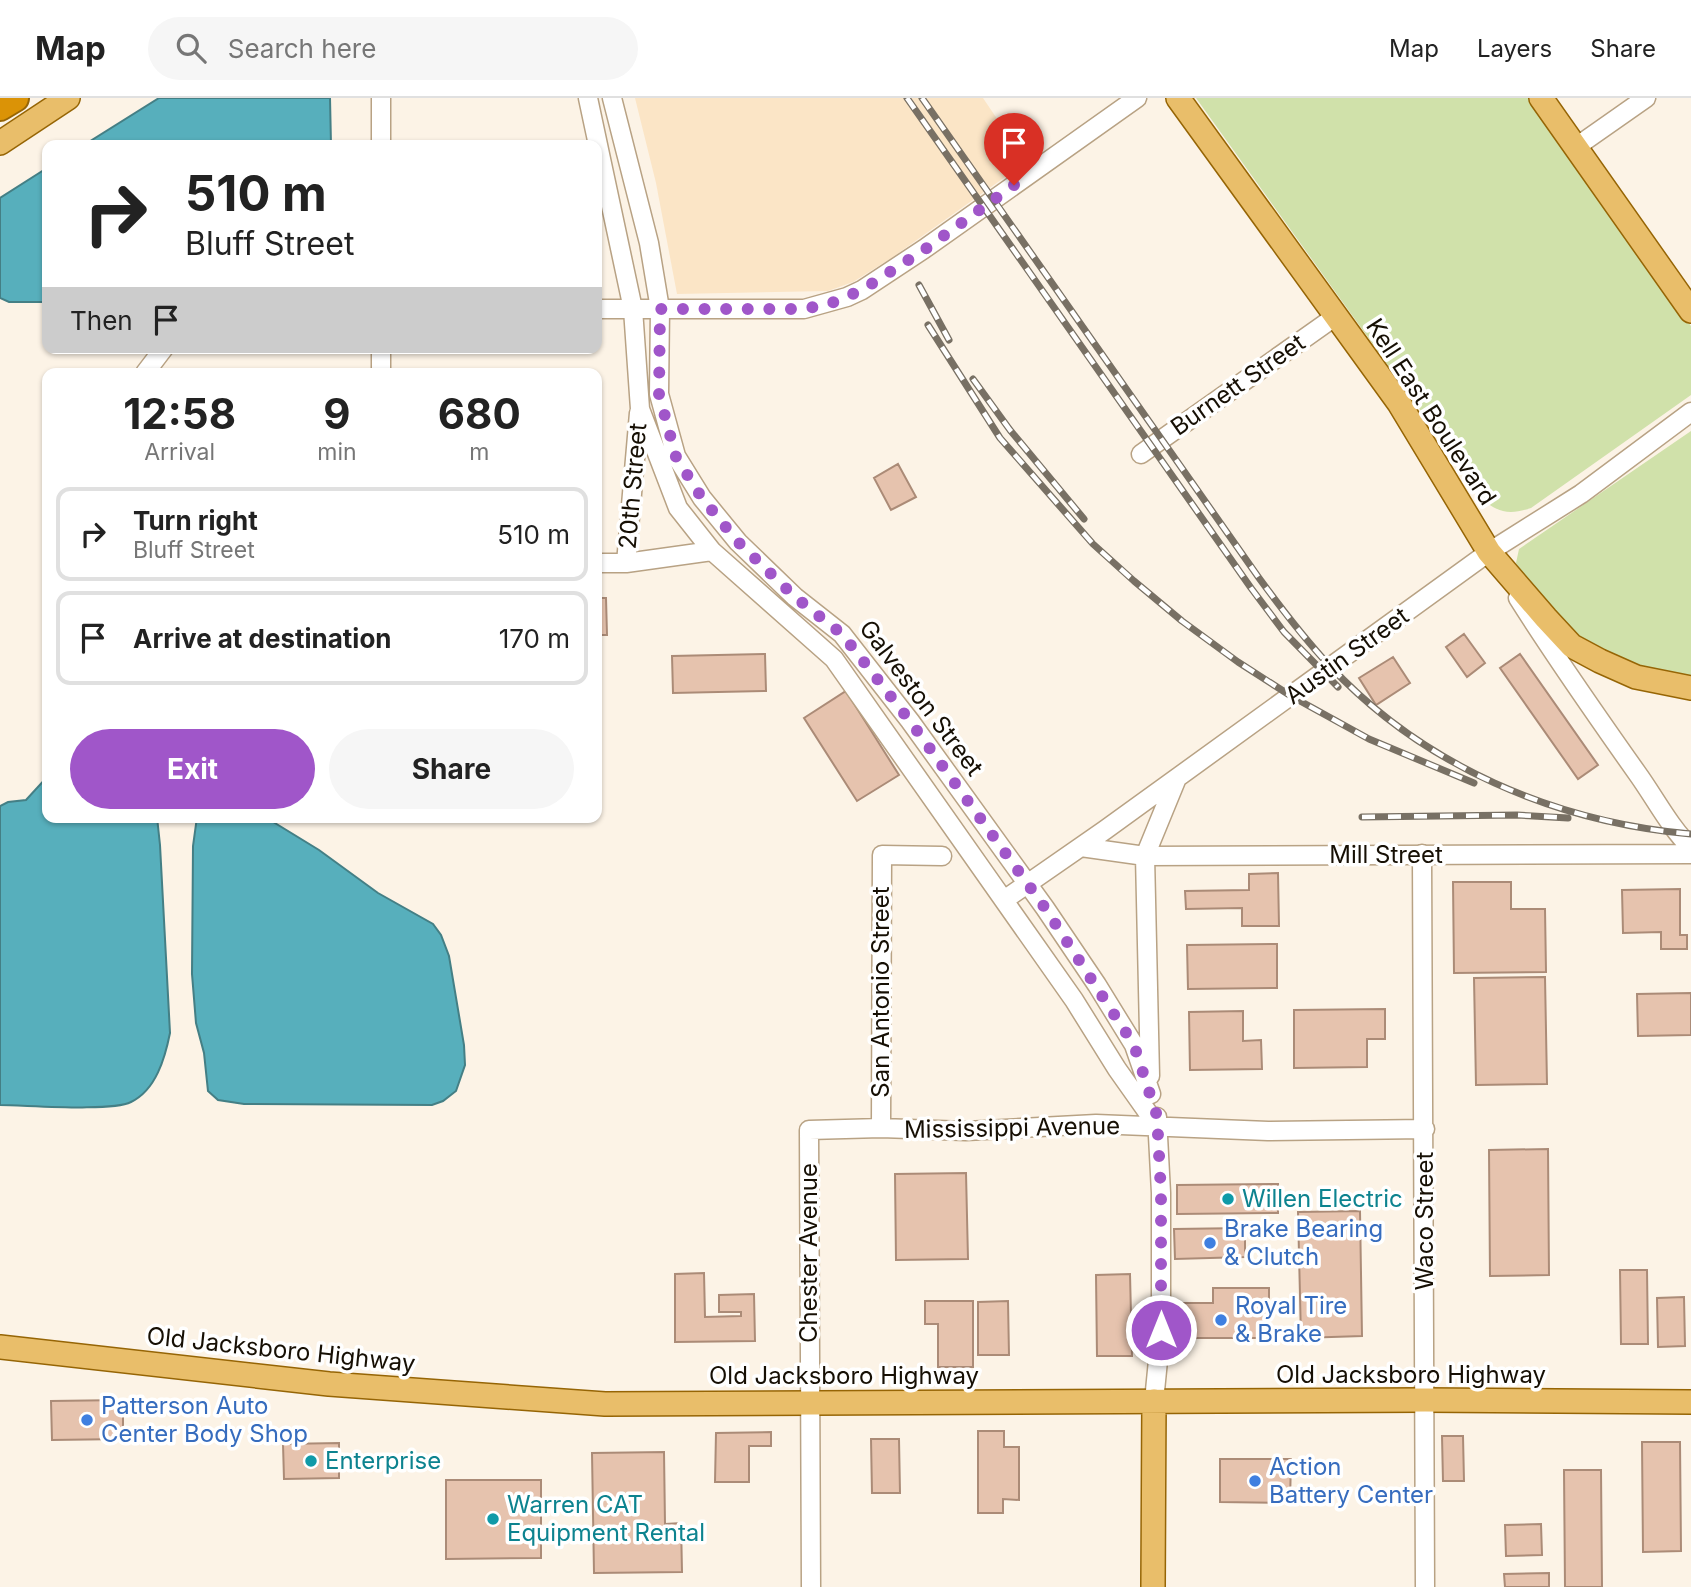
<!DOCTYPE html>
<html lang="en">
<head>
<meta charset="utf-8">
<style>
	:root { --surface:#fff; --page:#f6f6f6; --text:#222; --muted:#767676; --line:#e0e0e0; --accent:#a056c9 }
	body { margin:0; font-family:Inter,sans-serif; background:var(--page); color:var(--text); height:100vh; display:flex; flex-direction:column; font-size:26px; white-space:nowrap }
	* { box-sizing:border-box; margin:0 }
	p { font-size:23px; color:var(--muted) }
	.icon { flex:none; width:38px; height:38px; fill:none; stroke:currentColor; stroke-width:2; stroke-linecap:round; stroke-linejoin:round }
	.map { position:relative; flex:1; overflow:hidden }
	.details { position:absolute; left:42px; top:270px; width:560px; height:455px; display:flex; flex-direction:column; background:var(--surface); border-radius:14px; box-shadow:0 2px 5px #0004 }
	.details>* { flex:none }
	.hud { position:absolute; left:42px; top:42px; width:560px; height:214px; border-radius:14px; box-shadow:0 2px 5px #0004; background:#fff; color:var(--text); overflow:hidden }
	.pin { position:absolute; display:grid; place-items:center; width:60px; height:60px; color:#fff; margin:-72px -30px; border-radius:50% 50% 50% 0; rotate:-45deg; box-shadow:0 0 7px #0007 }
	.pin .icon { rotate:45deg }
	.me { position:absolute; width:77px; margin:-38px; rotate:0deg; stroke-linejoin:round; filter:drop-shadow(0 0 5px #0008) }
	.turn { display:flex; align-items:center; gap:24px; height:147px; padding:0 28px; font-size:32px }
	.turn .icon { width:91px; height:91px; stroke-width:2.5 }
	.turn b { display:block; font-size:49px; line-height:60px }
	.then { display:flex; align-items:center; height:66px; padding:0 28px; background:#0003; gap:14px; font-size:26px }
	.eta { display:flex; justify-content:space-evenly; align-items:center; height:119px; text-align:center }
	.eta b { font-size:42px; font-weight:700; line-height:49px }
	.primary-button { display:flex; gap:14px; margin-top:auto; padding:14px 28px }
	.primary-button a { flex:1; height:80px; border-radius:42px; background:var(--accent); color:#fff; font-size:28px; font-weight:700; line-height:80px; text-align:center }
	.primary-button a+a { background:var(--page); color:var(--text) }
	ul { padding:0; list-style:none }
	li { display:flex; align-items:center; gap:21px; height:94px; margin:0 14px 10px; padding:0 14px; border:4px solid var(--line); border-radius:14px }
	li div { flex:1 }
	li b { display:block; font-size:26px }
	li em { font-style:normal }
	header { display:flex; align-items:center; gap:42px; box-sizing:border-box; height:98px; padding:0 35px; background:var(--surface); border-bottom:2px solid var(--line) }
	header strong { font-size:33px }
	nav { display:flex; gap:38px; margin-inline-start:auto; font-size:24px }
	.search { width:490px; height:63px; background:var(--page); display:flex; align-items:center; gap:18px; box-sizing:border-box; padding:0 24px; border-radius:38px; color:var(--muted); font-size:26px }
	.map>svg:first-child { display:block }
	.built { fill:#fbe5c6 }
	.green { fill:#d0e1aa }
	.water { fill:#57afbc; stroke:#447f85; stroke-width:2 }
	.building { fill:#e6c3ae; stroke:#ab8b77; stroke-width:2 }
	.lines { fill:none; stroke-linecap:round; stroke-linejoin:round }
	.minor-casing { stroke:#b8a284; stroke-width:21 }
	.major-casing { stroke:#966505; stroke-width:26 }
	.highway-casing { stroke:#966505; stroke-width:30 }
	.minor { stroke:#fff; stroke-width:18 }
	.major { stroke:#e9be6a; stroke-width:23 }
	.highway { stroke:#db9306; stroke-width:26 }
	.rail-casing { stroke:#787064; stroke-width:7 }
	.rail { stroke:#fff; stroke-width:4.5; stroke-dasharray:13; stroke-linecap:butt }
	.route { stroke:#a056c9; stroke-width:12; stroke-dasharray:0 21.6 }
	.culture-dot { fill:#0f9aa8; stroke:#fff; stroke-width:2.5 }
	.shop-dot { fill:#3f7fe0; stroke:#fff; stroke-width:2.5 }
	.labels { text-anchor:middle; stroke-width:7; stroke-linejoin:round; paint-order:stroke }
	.street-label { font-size:24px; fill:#160f04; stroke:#fff }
	.culture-label { font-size:24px; fill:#0d838f; stroke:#fff; text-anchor:start }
	.shop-label { font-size:24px; fill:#366cbe; stroke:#fff; text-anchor:start }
</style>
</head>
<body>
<header>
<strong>Map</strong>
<div class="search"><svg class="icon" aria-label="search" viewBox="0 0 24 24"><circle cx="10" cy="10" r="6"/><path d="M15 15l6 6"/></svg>Search here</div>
<nav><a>Map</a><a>Layers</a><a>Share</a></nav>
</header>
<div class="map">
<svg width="1691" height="1489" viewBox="0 0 1691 1489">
	<rect width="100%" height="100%" fill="#fcf3e6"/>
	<!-- built -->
	<path class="built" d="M 635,0 L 983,0 L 1026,64 L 893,159 L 853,184 L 828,193 L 677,196 L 656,85 Z"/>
	<!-- green -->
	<path class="green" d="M 1196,0 L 1532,0 L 1691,228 L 1691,297 L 1531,410 C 1513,416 1502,416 1487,405 Z
		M 1691,333 L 1691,580 L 1657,576 L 1586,546 L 1542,504 L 1516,465 L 1519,451 Z"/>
	<!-- water -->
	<path class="water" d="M 159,0 L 330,0 L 331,47 L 84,47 Z
		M 47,70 L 47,204 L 9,204 L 0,200 L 0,100 Z
		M 47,679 L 47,719 L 157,719 L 160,747 L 170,935 C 165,960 156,992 131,1004 C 111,1014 26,1007 0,1007 L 0,708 L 8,704 L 26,702 Z
		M 197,719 L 265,719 L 319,752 L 378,795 L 433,826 L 441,837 L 449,858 L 464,947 L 465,967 L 456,993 L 443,1003 L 432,1007 L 244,1006 L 218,1002 L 208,993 L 204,955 L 196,925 L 192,876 L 193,748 Z"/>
	<!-- building -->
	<path class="building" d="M 898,366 L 916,399 L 891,412 L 874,380 Z
		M 597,500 L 606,500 L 607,537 L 597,537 Z
		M 1464,536 L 1485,565 L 1467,579 L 1446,549 Z
		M 765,556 L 766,593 L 673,595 L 672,558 Z
		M 1520,556 L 1598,667 L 1578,681 L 1500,570 Z
		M 1393,559 L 1410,585 L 1376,607 L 1359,580 Z
		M 846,593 L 899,677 L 857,703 L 804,620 Z
		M 1278,775 L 1279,828 L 1242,828 L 1242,810 L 1186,811 L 1185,793 L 1249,792 L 1249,776 Z
		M 1453,784 L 1511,784 L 1511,811 L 1545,811 L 1546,874 L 1454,875 Z
		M 1680,791 L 1680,837 L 1687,837 L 1687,851 L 1661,851 L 1661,834 L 1623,835 L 1622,792 Z
		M 1277,846 L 1277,890 L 1188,891 L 1187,847 Z
		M 1545,879 L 1547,986 L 1476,987 L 1474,880 Z
		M 1691,895 L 1691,937 L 1638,938 L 1637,896 Z
		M 1385,911 L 1385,941 L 1367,941 L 1367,969 L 1294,970 L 1294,912 Z
		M 1243,913 L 1243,943 L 1261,942 L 1262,971 L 1190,972 L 1189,914 Z
		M 1548,1051 L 1549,1177 L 1490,1178 L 1489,1052 Z
		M 966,1075 L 968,1161 L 896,1162 L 895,1076 Z
		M 1278,1086 L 1278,1115 L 1177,1116 L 1177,1087 Z
		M 1360,1113 L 1362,1238 L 1301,1240 L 1298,1114 Z
		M 1245,1130 L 1245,1159 L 1175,1161 L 1174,1131 Z
		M 1620,1172 L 1647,1172 L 1648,1246 L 1621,1246 Z
		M 704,1175 L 705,1219 L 741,1218 L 741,1214 L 719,1214 L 719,1197 L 754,1196 L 755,1243 L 675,1244 L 675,1176 Z
		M 1130,1176 L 1132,1258 L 1097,1258 L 1096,1177 Z
		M 1213,1190 L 1269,1190 L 1269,1240 L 1173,1240 L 1173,1205 L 1213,1205 Z
		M 1684,1199 L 1685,1248 L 1658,1249 L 1657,1200 Z
		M 925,1203 L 973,1203 L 973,1269 L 938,1269 L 938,1226 L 925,1226 Z
		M 1008,1203 L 1009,1257 L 978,1257 L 978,1204 Z
		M 123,1302 L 123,1341 L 52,1342 L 51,1303 Z
		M 978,1333 L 1004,1333 L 1004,1349 L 1019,1349 L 1019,1402 L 1003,1401 L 1003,1415 L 978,1415 Z
		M 771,1334 L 771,1348 L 749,1348 L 749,1384 L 715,1384 L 716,1335 Z
		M 1442,1338 L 1463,1338 L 1464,1383 L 1443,1383 Z
		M 871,1341 L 899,1341 L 900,1395 L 872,1395 Z
		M 1642,1344 L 1680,1344 L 1681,1453 L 1643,1454 Z
		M 339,1345 L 339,1380 L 284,1381 L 283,1346 Z
		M 664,1354 L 665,1426 L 681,1425 L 682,1474 L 594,1475 L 592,1355 Z
		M 1220,1361 L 1291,1361 L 1290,1405 L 1220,1404 Z
		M 1564,1372 L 1601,1372 L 1602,1489 L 1565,1489 Z
		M 446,1382 L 541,1382 L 541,1460 L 446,1461 Z
		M 1541,1426 L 1542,1457 L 1506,1458 L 1505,1427 Z
		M 1549,1475 L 1549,1489 L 1505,1489 L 1504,1476 Z"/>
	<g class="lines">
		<defs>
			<path id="minor" d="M 588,0 L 633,211 L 640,311 L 678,410 L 712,453 L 834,561 L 1074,902 L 1117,971 L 1158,1029
				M 612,0 L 649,145 L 660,211 L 659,296 L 676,358 L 702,400 L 738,444 L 795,499 L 842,536 L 910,623 L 1045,810 L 1097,887 L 1134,947 L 1151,996
				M 381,47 L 381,0
				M 1576,49 L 1646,0
				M 597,211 L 804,211 L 847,199 L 862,192 L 924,151 L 1137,0
				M 381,250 L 381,275
				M 145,275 L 164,250
				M 1141,356 L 1336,218
				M 597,465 L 626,465 L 712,453
				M 626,465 L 639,315
				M 1518,500 C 1556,560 1596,617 1637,675 C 1655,700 1669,728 1691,750
				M 1081,749 L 1145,758 L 1691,756
				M 1422,756 L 1425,1489
				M 1004,802 L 1105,732 L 1489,454 L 1581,396 L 1691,314
				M 1150,978 L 1145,758 L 1177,680
				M 881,1030 L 882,757 L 942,758
				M 1154,1303 L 1161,1232 L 1161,1095 L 1157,1019
				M 811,1489 L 809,1032 L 881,1030 L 966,1033 L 1096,1026 L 1268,1033 L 1425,1031"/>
			<path id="major" d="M 1178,0 L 1399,305 L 1489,454 L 1546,520 L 1572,548 L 1600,563 L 1636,579 L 1691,590
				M 1541,0 L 1691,213
				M 0,45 L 68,0
				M 0,1249 L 329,1286 L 605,1306 L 1425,1302 L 1691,1304
				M 1153,1489 L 1154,1303"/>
			<path id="highway" d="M 0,9 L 15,0"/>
		</defs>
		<!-- minor casing -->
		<use href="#minor" class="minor-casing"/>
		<!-- major casing -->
		<use href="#major" class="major-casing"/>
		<!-- highway casing -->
		<use href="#highway" class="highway-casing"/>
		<!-- minor -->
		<use href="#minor" class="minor"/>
		<!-- major -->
		<use href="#major" class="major"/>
		<!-- highway -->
		<use href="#highway" class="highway"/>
		<defs>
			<path id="rail" d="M 907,0 L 1251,490 L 1284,534 L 1338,589
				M 922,0 L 1259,480 C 1281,510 1303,539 1329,567 C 1423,668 1555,724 1691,736
				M 919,187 L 949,242
				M 928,227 L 1000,340 L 1093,446 L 1134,483 L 1182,523 L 1238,564 L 1291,598 L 1369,641 L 1474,685
				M 973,281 L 1010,332 L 1084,421
				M 1362,719 L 1517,717 L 1568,720"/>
		</defs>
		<!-- rail casing -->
		<use href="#rail" class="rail-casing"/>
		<!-- rail -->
		<use href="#rail" class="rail"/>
	</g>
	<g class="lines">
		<!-- route -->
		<path class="route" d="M 1014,87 L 924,152 L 862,192 L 829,206 L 804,211 L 660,211 L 659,296 L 676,359 L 702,400 L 738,444 L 795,499 L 842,536 L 910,623 L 1045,810 L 1134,947 L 1157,1018 L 1161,1095 L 1161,1232"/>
	</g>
	<!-- markers -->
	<g class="culture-dot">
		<circle cx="1228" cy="1101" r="7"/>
		<circle cx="311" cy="1363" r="7"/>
		<circle cx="493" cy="1421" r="7"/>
	</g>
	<g class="shop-dot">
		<circle cx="1210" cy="1145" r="7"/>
		<circle cx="1221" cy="1222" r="7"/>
		<circle cx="87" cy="1322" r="7"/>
		<circle cx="1255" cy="1383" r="7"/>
	</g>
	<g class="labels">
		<!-- street labels -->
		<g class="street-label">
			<text transform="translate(1238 287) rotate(-35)" y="8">Burnett Street</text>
			<text transform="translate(1431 314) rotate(57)" y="8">Kell East Boulevard</text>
			<text transform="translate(633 388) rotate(-85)" y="8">20th Street</text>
			<text transform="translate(1347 558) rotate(-36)" y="8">Austin Street</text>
			<text transform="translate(921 600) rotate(53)" y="8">Galveston Street</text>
			<text x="1386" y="765">Mill Street</text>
			<text transform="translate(881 894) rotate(-90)" y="8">San Antonio Street</text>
			<text transform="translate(1012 1030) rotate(-1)" y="8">Mississippi Avenue</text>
			<text transform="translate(1425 1123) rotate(-90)" y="8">Waco Street</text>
			<text transform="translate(809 1155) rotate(-90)" y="8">Chester Avenue</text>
			<text transform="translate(281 1252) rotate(6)" y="8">Old Jacksboro Highway</text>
			<text x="1411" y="1285">Old Jacksboro Highway</text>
			<text x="844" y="1286">Old Jacksboro Highway</text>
		</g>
		<!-- culture labels -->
		<g class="culture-label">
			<text x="1242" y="1109">Willen Electric</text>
			<text x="325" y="1371">Enterprise</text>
			<text x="507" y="1415">Warren CAT<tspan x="507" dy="28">Equipment Rental</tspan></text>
		</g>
		<!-- shop labels -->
		<g class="shop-label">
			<text x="1224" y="1139">Brake Bearing<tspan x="1224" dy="28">&amp; Clutch</tspan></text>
			<text x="1235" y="1216">Royal Tire<tspan x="1235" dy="28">&amp; Brake</tspan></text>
			<text x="101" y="1316">Patterson Auto<tspan x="101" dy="28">Center Body Shop</tspan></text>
			<text x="1269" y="1377">Action<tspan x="1269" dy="28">Battery Center</tspan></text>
		</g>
	</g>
</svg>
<div class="pin" style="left:1014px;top:87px;background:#d93025"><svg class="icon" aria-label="arrive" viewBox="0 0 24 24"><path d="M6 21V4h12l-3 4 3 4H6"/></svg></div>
<svg class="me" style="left:1161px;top:1232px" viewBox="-20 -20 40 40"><circle r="17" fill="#a056c9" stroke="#fff" stroke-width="3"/><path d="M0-11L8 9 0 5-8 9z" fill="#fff"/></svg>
<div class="hud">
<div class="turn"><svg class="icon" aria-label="right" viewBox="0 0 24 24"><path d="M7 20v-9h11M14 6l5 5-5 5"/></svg><div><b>510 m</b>Bluff Street</div></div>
<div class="then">Then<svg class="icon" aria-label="arrive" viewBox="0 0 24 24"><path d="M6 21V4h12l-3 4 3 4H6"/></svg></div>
</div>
<section class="details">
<div class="eta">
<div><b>12:58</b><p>Arrival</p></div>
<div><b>9</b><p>min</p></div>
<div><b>680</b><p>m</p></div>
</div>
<ul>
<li><svg class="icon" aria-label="right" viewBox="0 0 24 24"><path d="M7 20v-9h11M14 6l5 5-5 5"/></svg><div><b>Turn right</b><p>Bluff Street</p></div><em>510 m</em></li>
<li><svg class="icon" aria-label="arrive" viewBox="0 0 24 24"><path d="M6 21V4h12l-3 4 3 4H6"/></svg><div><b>Arrive at destination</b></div><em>170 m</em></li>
</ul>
<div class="primary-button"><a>Exit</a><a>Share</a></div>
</section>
</div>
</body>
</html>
